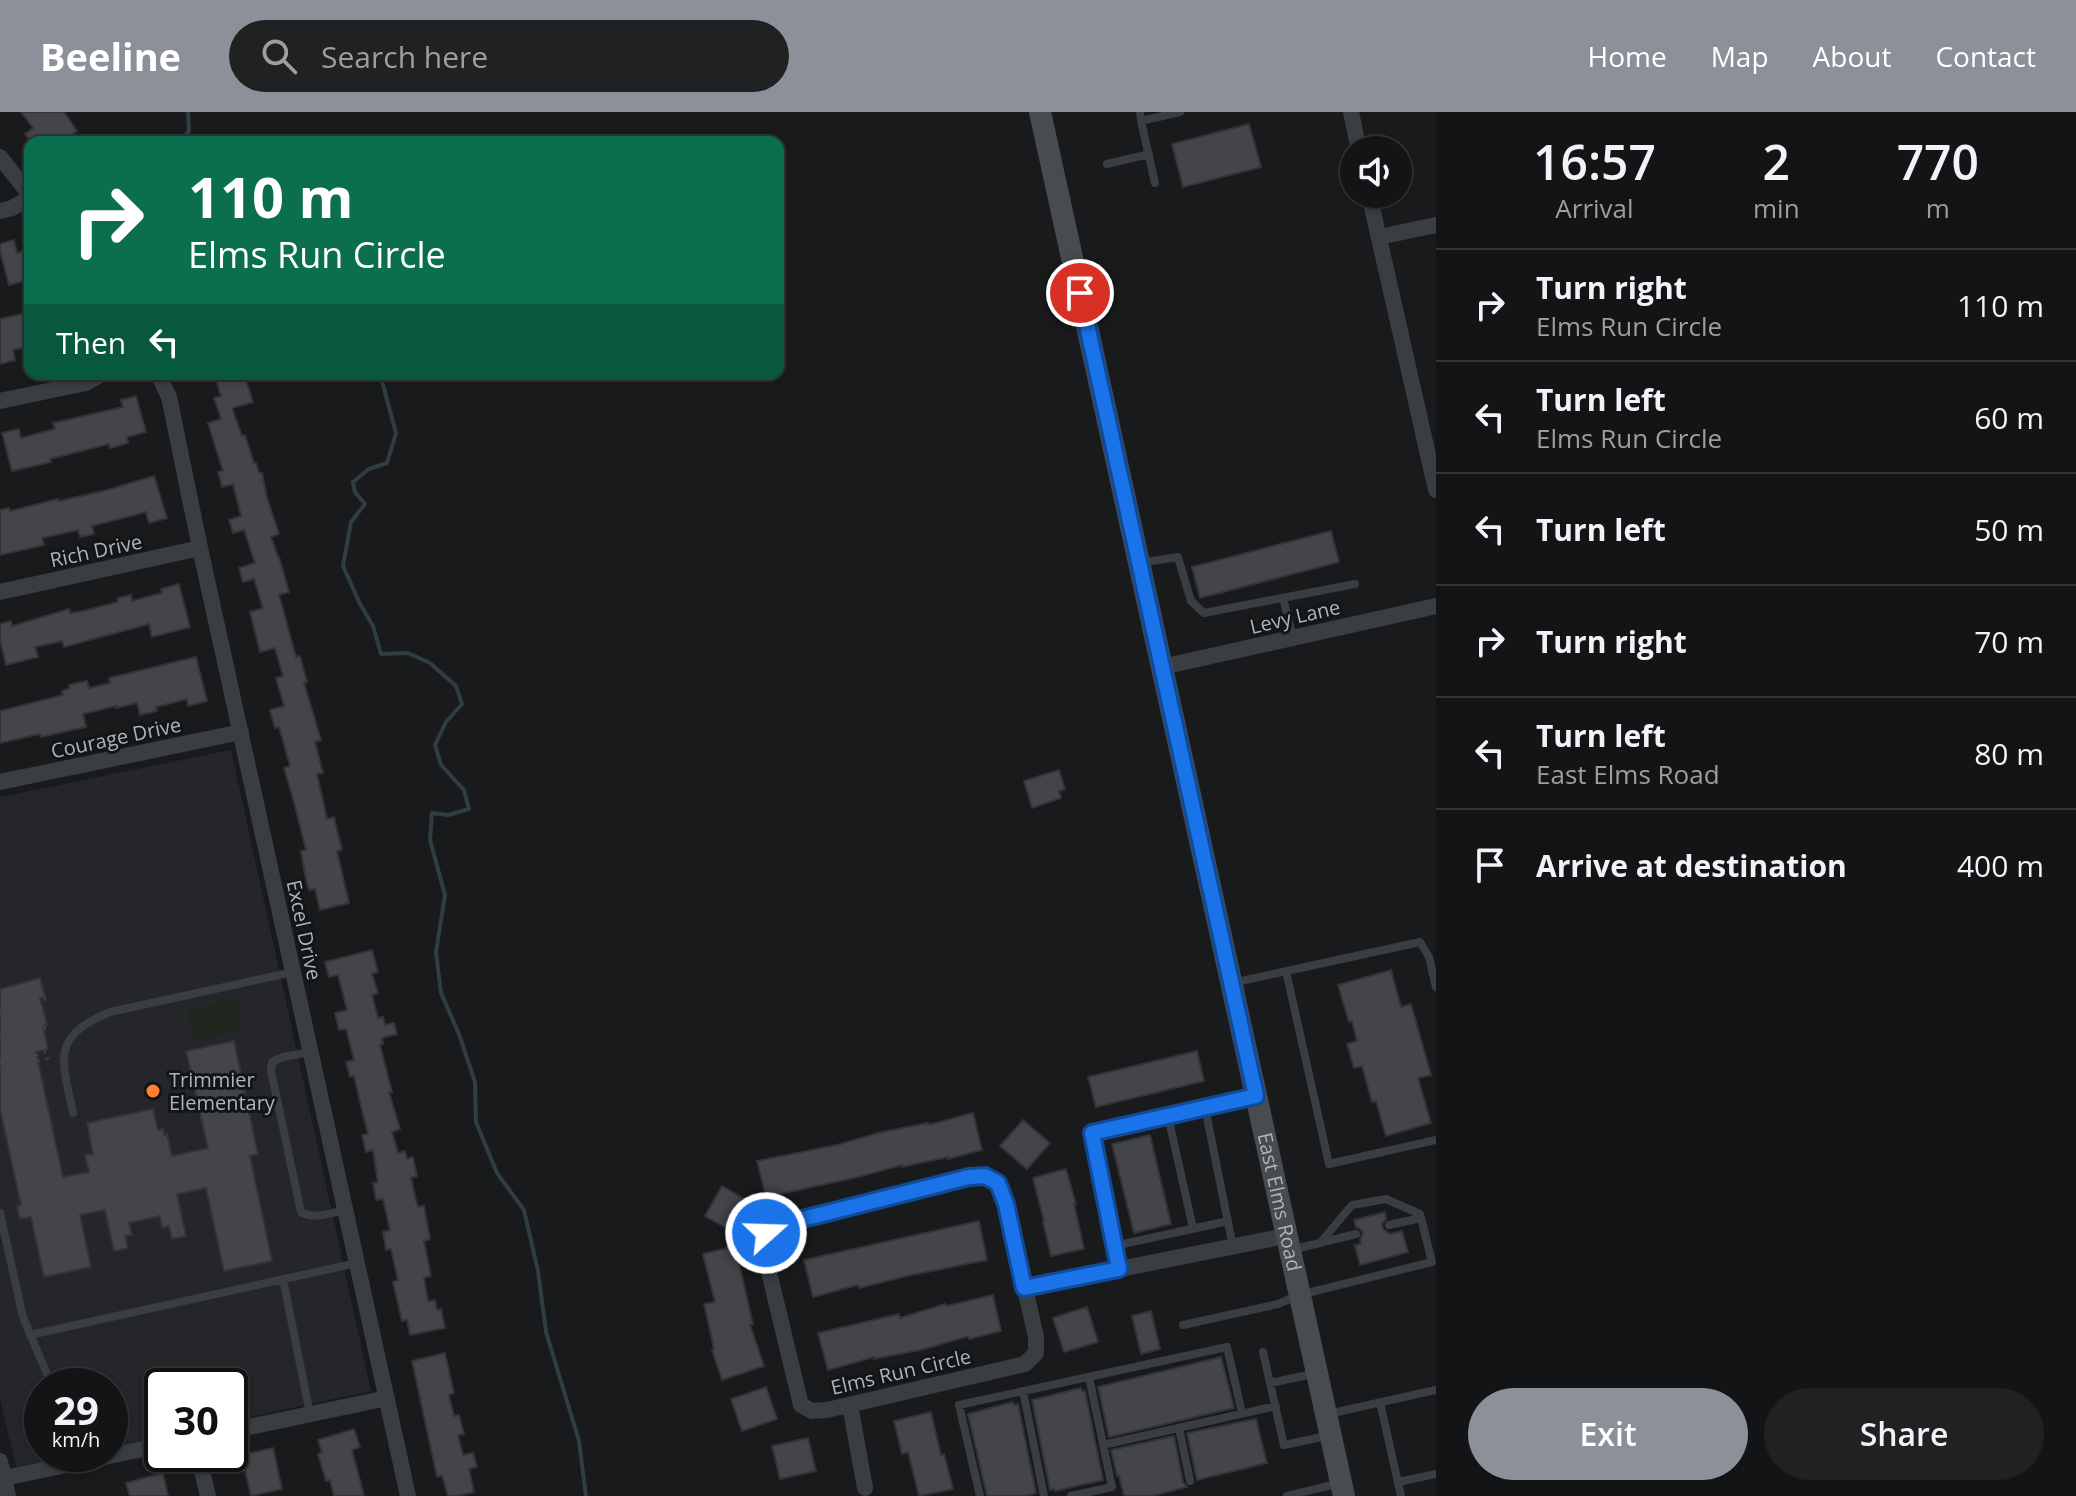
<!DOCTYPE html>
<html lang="en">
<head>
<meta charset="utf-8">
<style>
	:root { --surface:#131415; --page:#202122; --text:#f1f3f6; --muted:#9d9ea0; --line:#323334; --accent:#8c9099 }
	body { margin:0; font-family:"Open Sans",sans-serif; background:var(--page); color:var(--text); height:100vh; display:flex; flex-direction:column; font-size:30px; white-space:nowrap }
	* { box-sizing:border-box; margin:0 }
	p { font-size:26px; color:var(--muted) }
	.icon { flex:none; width:44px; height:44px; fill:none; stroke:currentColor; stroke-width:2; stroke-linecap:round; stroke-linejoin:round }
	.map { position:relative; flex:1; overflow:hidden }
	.drawer { display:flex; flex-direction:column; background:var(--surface); width:640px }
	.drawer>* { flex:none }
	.top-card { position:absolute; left:24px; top:24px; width:760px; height:244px; border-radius:16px; box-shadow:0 2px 6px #0004,0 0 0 2px var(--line); background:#0b6e4f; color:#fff; overflow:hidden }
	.controls { position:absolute; left:1340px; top:24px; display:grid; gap:16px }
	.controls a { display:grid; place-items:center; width:72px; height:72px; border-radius:50%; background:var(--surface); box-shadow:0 2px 6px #0004,0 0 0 2px var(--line); font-size:40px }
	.speed { position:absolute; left:24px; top:1256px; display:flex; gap:16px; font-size:40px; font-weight:700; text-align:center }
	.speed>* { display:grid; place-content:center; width:104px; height:104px; border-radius:50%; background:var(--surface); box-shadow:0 2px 6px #0004,0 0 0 2px var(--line); line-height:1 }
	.speed small { font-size:20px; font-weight:400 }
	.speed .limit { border:4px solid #111; border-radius:12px; background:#fff; color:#111 }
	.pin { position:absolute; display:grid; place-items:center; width:68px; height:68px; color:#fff; margin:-34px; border:4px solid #fff; border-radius:50%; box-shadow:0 2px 8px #0007 }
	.me { position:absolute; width:88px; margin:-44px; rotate:70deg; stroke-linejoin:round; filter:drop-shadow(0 0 6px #0008) }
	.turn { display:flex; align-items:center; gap:28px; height:168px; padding:0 32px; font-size:36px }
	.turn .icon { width:104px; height:104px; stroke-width:2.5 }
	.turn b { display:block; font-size:56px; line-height:68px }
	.then { display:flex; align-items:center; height:76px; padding:0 32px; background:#0003; gap:16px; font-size:30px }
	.eta { display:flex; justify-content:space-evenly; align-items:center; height:136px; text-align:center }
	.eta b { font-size:48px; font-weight:600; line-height:56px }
	.cta { display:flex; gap:16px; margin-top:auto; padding:16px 32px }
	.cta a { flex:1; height:92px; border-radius:48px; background:var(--accent); color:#fff; font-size:32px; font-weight:600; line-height:92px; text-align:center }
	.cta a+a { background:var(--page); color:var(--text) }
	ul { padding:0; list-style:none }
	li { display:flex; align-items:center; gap:24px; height:112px; padding:0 32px; border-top:2px solid var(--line) }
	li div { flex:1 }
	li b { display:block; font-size:30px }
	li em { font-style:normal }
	header { display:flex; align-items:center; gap:48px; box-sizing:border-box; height:112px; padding:0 40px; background:var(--accent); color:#fff }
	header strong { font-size:38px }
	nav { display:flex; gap:44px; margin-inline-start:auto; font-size:28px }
	.search { width:560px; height:72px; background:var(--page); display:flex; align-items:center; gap:20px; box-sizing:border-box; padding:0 28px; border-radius:44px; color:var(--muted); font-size:30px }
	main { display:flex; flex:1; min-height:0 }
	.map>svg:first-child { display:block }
	.built { fill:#252629 }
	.green { fill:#1f271e }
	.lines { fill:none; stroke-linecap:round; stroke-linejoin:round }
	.stream { stroke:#2e3e41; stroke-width:4 }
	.building { fill:#434549; stroke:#333438; stroke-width:2 }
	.path { stroke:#404448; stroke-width:2; stroke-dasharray:4 6; stroke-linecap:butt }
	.service { stroke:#3a3d41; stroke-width:8 }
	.minor { stroke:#3a3d41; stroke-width:16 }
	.secondary { stroke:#484c51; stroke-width:22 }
	.route-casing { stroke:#114b97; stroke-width:20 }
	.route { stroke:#1a73e8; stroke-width:14 }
	.poi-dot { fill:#ff802e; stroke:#141517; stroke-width:3 }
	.labels { text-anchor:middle; stroke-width:6; stroke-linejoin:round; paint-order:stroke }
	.street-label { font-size:20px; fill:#abb5bc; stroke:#141517 }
	.poi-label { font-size:20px; fill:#abb5bc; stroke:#141517; text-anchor:start }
</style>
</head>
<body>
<header>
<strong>Beeline</strong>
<div class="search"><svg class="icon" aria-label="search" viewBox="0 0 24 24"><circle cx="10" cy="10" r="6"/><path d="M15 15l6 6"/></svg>Search here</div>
<nav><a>Home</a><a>Map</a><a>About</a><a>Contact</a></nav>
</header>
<main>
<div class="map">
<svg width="1436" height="1384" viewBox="0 0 1436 1384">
	<rect width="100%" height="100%" fill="#191a1c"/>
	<!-- built -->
	<path class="built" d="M 231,638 L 371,1279 L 230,1309 L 230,1274 L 162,1274 L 162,1324 L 110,1335 L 110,1274 L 42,1274 L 42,1342 L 76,1342 L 16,1355 L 0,1287 L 0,685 Z"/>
	<!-- green -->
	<path class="green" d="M 237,887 L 243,918 L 194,929 L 187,898 Z"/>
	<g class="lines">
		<!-- stream -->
		<path class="stream" d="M 183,30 L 189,18 L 188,0
			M 380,262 L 396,321 L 387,351 L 369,357 L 353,370 L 355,380 L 365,392 L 351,410 L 343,454 L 360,492 L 373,514 L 381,542 L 408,541 L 430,551 L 456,574 L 462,592 L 446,610 L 435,633 L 441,653 L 464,678 L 469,697 L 448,703 L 432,701 L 430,728 L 445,783 L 436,840 L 441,881 L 459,922 L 475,970 L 476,1010 L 497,1061 L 524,1098 L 538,1159 L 546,1220 L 579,1329 L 586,1384"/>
	</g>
	<!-- building -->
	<path class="building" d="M 21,0 L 64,0 L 77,19 L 73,22 L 79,30 L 31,30 L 25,22 L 33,16 Z
		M 1249,12 L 1261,55 L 1183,75 L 1172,32 Z
		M 14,128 L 17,141 L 30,138 L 30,167 L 9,173 L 0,139 L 0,132 Z
		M 26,201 L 30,216 L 30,234 L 13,238 L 15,248 L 0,252 L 0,207 Z
		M 214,262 L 244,262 L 253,290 L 232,296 L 242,324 L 245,323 L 254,351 L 256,351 L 259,361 L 262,361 L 267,386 L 279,422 L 271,425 L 278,445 L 279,445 L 289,480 L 279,483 L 296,545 L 300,544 L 307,570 L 304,571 L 321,628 L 315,630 L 323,661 L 317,662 L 327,707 L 334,705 L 342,738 L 337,739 L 349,791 L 320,798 L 315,777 L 309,778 L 305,763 L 301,739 L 306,738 L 295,694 L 284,656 L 290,654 L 279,615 L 275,616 L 270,598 L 284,594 L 276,566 L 283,564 L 275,536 L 260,540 L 250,500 L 263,496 L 254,467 L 243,470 L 239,456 L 255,451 L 244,418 L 233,421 L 229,408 L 241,404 L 233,372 L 222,375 L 218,360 L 223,359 L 208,311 L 221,307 L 214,286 L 221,284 Z
		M 136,284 L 146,320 L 127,325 L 128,331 L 110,336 L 109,332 L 50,347 L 51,350 L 12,359 L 2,321 L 19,317 L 21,326 L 55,317 L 53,311 L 123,295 L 121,288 Z
		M 154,364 L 167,406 L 149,411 L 146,400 L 92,414 L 94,422 L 80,425 L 78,418 L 42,426 L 44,433 L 0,443 L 0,398 L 9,396 L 10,399 L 58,387 L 59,389 L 107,378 Z
		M 1331,419 L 1339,450 L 1200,486 L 1192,455 Z
		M 179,472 L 190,515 L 152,525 L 149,512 L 64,535 L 62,529 L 35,535 L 38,545 L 6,553 L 0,528 L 0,512 L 11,509 L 12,514 L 69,497 L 70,501 L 83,499 L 118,490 L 117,486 L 131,483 L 132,489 L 162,481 L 161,477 Z
		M 196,545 L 207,589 L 188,594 L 187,587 L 156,595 L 157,599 L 140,603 L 137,591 L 116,596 L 116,594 L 83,602 L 86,615 L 41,625 L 40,622 L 0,631 L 0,599 L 63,583 L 62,579 L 70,576 L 69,573 L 87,569 L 89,576 L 110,571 L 109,566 Z
		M 1059,658 L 1065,677 L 1059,679 L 1061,686 L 1032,696 L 1024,669 Z
		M 372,838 L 378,860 L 372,862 L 378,881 L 372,883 L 378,906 L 383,905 L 385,913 L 394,911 L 397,922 L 382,926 L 383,932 L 380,933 L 392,980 L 389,980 L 400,1017 L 392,1020 L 398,1041 L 405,1039 L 407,1047 L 413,1045 L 417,1064 L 411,1066 L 416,1088 L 418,1095 L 424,1094 L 430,1127 L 424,1129 L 431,1164 L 424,1166 L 428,1189 L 435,1188 L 437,1198 L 441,1197 L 445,1216 L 410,1223 L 407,1208 L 402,1209 L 393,1170 L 398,1168 L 391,1137 L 386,1138 L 383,1120 L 390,1118 L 383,1087 L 376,1088 L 373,1071 L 378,1070 L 373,1038 L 366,1040 L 362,1023 L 368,1022 L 362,998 L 354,964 L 350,965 L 346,950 L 354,948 L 346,917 L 339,918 L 335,901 L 347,898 L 338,863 L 329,865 L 325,850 Z
		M 1391,858 L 1401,895 L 1411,892 L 1431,963 L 1418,966 L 1431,1011 L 1386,1024 L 1376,989 L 1372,990 L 1362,954 L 1354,956 L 1347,932 L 1357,929 L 1352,909 L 1349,910 L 1338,873 Z
		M 40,866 L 45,884 L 40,886 L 47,913 L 43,914 L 48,937 L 36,940 L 63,1065 L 89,1060 L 85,1043 L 93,1042 L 87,1011 L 153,997 L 158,1018 L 163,1017 L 164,1023 L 167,1022 L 172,1044 L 208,1036 L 186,939 L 234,929 L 258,1042 L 250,1044 L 272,1149 L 224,1159 L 206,1076 L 177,1082 L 186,1124 L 172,1127 L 169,1114 L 162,1116 L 160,1104 L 129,1111 L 132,1123 L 125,1124 L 128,1136 L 114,1139 L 105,1098 L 80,1103 L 91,1155 L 44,1165 L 31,1105 L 20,1107 L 17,1094 L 21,1093 L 0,997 L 0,877 Z
		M 1197,939 L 1204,969 L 1096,995 L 1088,965 Z
		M 973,1001 L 982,1038 L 948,1047 L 948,1045 L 902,1055 L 902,1053 L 858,1065 L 766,1085 L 757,1049 L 837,1033 L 882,1020 L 928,1011 L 928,1013 Z
		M 1023,1008 L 1050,1031 L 1027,1057 L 1000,1034 Z
		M 1150,1023 L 1171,1112 L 1134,1121 L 1112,1032 Z
		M 1066,1057 L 1076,1092 L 1074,1092 L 1084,1137 L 1051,1144 L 1043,1110 L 1044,1109 L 1033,1066 Z
		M 722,1074 L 753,1092 L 736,1122 L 705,1104 Z
		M 1385,1100 L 1386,1107 L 1382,1112 L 1383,1117 L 1390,1122 L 1402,1119 L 1408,1140 L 1360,1153 L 1355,1133 L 1361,1132 L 1360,1128 L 1363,1121 L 1360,1117 L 1356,1115 L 1354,1108 Z
		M 979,1109 L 987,1148 L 907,1164 L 859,1176 L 858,1173 L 813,1185 L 804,1148 Z
		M 735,1134 L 753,1212 L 750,1213 L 764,1254 L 722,1268 L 712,1238 L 714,1237 L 704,1192 L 715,1190 L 703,1142 Z
		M 993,1183 L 1001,1219 L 969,1227 L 968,1224 L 925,1237 L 874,1247 L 874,1245 L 828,1258 L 818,1221 L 899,1202 L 900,1206 L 945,1192 L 946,1194 Z
		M 1087,1195 L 1098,1230 L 1064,1240 L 1053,1206 Z
		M 1151,1199 L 1160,1237 L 1141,1242 L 1132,1204 Z
		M 445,1241 L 454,1281 L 449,1283 L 454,1304 L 459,1303 L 464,1322 L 458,1323 L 463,1343 L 473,1341 L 477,1355 L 469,1357 L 474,1380 L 457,1384 L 448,1384 L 442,1363 L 437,1365 L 412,1249 Z
		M 1221,1245 L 1234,1296 L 1109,1325 L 1098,1275 Z
		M 766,1275 L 777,1307 L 742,1319 L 731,1287 Z
		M 1081,1276 L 1082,1279 L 1085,1279 L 1103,1368 L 1055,1379 L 1054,1377 L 1050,1378 L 1032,1288 Z
		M 1013,1290 L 1014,1293 L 1018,1292 L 1036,1381 L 1026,1384 L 987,1384 L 968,1302 Z
		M 931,1300 L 941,1343 L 944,1342 L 953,1377 L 919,1384 L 908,1340 L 902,1342 L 894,1309 Z
		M 1256,1307 L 1267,1351 L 1197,1368 L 1187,1321 Z
		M 354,1317 L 360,1335 L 352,1338 L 364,1384 L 334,1384 L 330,1368 L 326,1369 L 318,1342 L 322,1341 L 318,1328 Z
		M 1174,1324 L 1183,1370 L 1187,1375 L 1152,1384 L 1124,1384 L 1119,1364 L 1117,1364 L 1111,1338 Z
		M 808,1326 L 816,1359 L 780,1367 L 772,1334 Z
		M 273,1336 L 282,1377 L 251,1384 L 245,1358 L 237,1360 L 233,1345 Z
		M 163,1361 L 168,1384 L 130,1384 L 126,1371 Z"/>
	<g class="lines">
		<!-- path -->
		<path class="path" d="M 44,885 L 45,888 L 23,894 L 19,899 L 24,923 L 19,927 L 25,952 L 54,945
			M 0,898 L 17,894 L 16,891
			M 0,903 L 18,900
			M 25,921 L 45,917 L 44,913
			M 0,925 L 19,921 L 19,919
			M 0,928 L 23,923
			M 25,946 L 45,941 L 44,938
			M 0,948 L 1,952 L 15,948 L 16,953
			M 0,957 L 23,952"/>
		<!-- service -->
		<path class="service" d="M 1140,0 L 1141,9 L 1180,0
			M 1141,9 L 1155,71
			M 1107,52 L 1149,42
			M 1140,451 L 1178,445 L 1191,489 L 1204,501 L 1355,472
			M 1283,486 L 1293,526
			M 1286,859 L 1329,1052 L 1436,1028
			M 1232,871 L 1420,830 L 1429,845 L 1436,875
			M 310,940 L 283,945 L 272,950 L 271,959 L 301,1100 C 314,1108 331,1101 345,1098
			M 1205,995 L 1233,1135
			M 73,1001 C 62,947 50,925 110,900 L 293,860
			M 1168,1004 L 1193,1116
			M 0,1101 L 23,1205 L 52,1274
			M 1389,1113 L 1421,1106
			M 1114,1134 L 1228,1109
			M 1291,1138 L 1356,1122
			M 1119,1157 L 1092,1021 L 1255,984
			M 283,1167 L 310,1302
			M 1183,1213 L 1278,1192 L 1299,1183 L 1432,1150 L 1420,1102 L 1386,1087 L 1352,1093 L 1320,1131
			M 30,1223 L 357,1151
			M 1263,1240 L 1284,1333 L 1327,1324
			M 1270,1271 L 1317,1261
			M 1023,1279 L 1044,1384
			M 1380,1290 L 1401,1384
			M 1328,1302 L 1436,1278
			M 1179,1316 L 1190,1369
			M 1103,1333 L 1276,1294
			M 1398,1370 L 1436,1362
			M 980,1384 L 959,1293 L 1227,1235 L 1242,1301
			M 1071,1384 L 1112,1375 L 1089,1265
			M 1287,1384 L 1340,1371"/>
		<!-- minor -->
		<path class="minor" d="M 1351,0 L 1359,38
			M 0,45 L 30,83
			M 1369,82 L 1436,378
			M 0,99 L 12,96 L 30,86
			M 1379,125 L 1436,113
			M 158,262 L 169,285 L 200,436 L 408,1384
			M 0,289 L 86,271 L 102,262
			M 0,480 L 200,436
			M 1162,555 L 1436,494
			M 0,670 L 241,620
			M 985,1064 L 998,1071 L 1006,1092 L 1036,1225 L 1036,1241 L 1025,1252 L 827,1298 L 812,1299 L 801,1293 L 763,1135 L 766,1121 L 775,1114 L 969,1065 Z
			M 1024,1176 L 1286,1124
			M 850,1293 L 865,1376
			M 230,1319 L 387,1286
			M 198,1342 L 208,1384
			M 0,1349 L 8,1384
			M 4,1366 L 162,1333"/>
		<!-- secondary -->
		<path class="secondary" id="s1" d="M 1040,0 L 1344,1384"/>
	</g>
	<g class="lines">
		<defs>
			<path id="route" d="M 766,1121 L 775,1114 L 969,1065 L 985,1064 L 998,1071 L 1006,1092 L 1024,1176 L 1119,1157 L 1092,1021 L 1256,984 L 1080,181"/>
		</defs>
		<!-- route casing -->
		<use href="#route" class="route-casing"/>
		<!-- route -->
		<use href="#route" class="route"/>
	</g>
	<!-- markers -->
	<circle class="poi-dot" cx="153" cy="979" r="8"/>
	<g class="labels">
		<!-- street labels -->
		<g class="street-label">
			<text transform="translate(96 439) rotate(-12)" y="7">Rich Drive</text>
			<text transform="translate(1295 505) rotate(-13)" y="7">Levy Lane</text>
			<text transform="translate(116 626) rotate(-12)" y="7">Courage Drive</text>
			<text transform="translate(304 818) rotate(78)" y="7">Excel Drive</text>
			<text dy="7" stroke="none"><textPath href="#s1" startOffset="1116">East Elms Road</textPath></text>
			<text transform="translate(901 1260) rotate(-13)" y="7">Elms Run Circle</text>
		</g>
		<!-- poi labels -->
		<g class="poi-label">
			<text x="169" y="975">Trimmier<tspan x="169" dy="23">Elementary</tspan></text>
		</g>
	</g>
</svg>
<div class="controls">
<a><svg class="icon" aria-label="sound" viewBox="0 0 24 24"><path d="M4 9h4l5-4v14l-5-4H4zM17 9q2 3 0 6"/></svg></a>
</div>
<div class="speed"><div>29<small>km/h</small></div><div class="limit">30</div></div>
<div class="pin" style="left:1080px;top:181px;background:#d93025"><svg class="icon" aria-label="arrive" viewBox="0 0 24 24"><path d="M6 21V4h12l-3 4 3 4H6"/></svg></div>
<svg class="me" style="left:766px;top:1121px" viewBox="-20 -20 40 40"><circle r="17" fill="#1a73e8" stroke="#fff" stroke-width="3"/><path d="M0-11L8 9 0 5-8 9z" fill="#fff"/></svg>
<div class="top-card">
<div class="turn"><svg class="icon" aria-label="right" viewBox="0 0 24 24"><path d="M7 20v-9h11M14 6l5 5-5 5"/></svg><div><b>110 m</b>Elms Run Circle</div></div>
<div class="then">Then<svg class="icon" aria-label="left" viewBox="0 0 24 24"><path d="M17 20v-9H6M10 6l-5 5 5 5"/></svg></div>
</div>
</div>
<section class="drawer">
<div class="eta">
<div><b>16:57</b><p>Arrival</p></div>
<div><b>2</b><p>min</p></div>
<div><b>770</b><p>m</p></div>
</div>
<ul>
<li><svg class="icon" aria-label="right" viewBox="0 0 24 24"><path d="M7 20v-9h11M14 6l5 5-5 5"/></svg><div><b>Turn right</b><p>Elms Run Circle</p></div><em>110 m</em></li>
<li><svg class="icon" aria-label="left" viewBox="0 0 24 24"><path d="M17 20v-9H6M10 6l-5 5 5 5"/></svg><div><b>Turn left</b><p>Elms Run Circle</p></div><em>60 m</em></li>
<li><svg class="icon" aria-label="left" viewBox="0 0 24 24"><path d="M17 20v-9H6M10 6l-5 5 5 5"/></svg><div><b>Turn left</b></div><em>50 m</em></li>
<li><svg class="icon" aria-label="right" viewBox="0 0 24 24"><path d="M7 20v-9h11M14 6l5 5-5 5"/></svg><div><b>Turn right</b></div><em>70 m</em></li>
<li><svg class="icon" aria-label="left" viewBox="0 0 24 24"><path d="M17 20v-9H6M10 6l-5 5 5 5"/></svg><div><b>Turn left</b><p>East Elms Road</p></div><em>80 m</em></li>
<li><svg class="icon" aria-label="arrive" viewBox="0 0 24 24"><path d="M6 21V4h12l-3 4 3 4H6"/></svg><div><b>Arrive at destination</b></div><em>400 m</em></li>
</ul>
<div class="cta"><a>Exit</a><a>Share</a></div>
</section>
</main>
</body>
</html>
